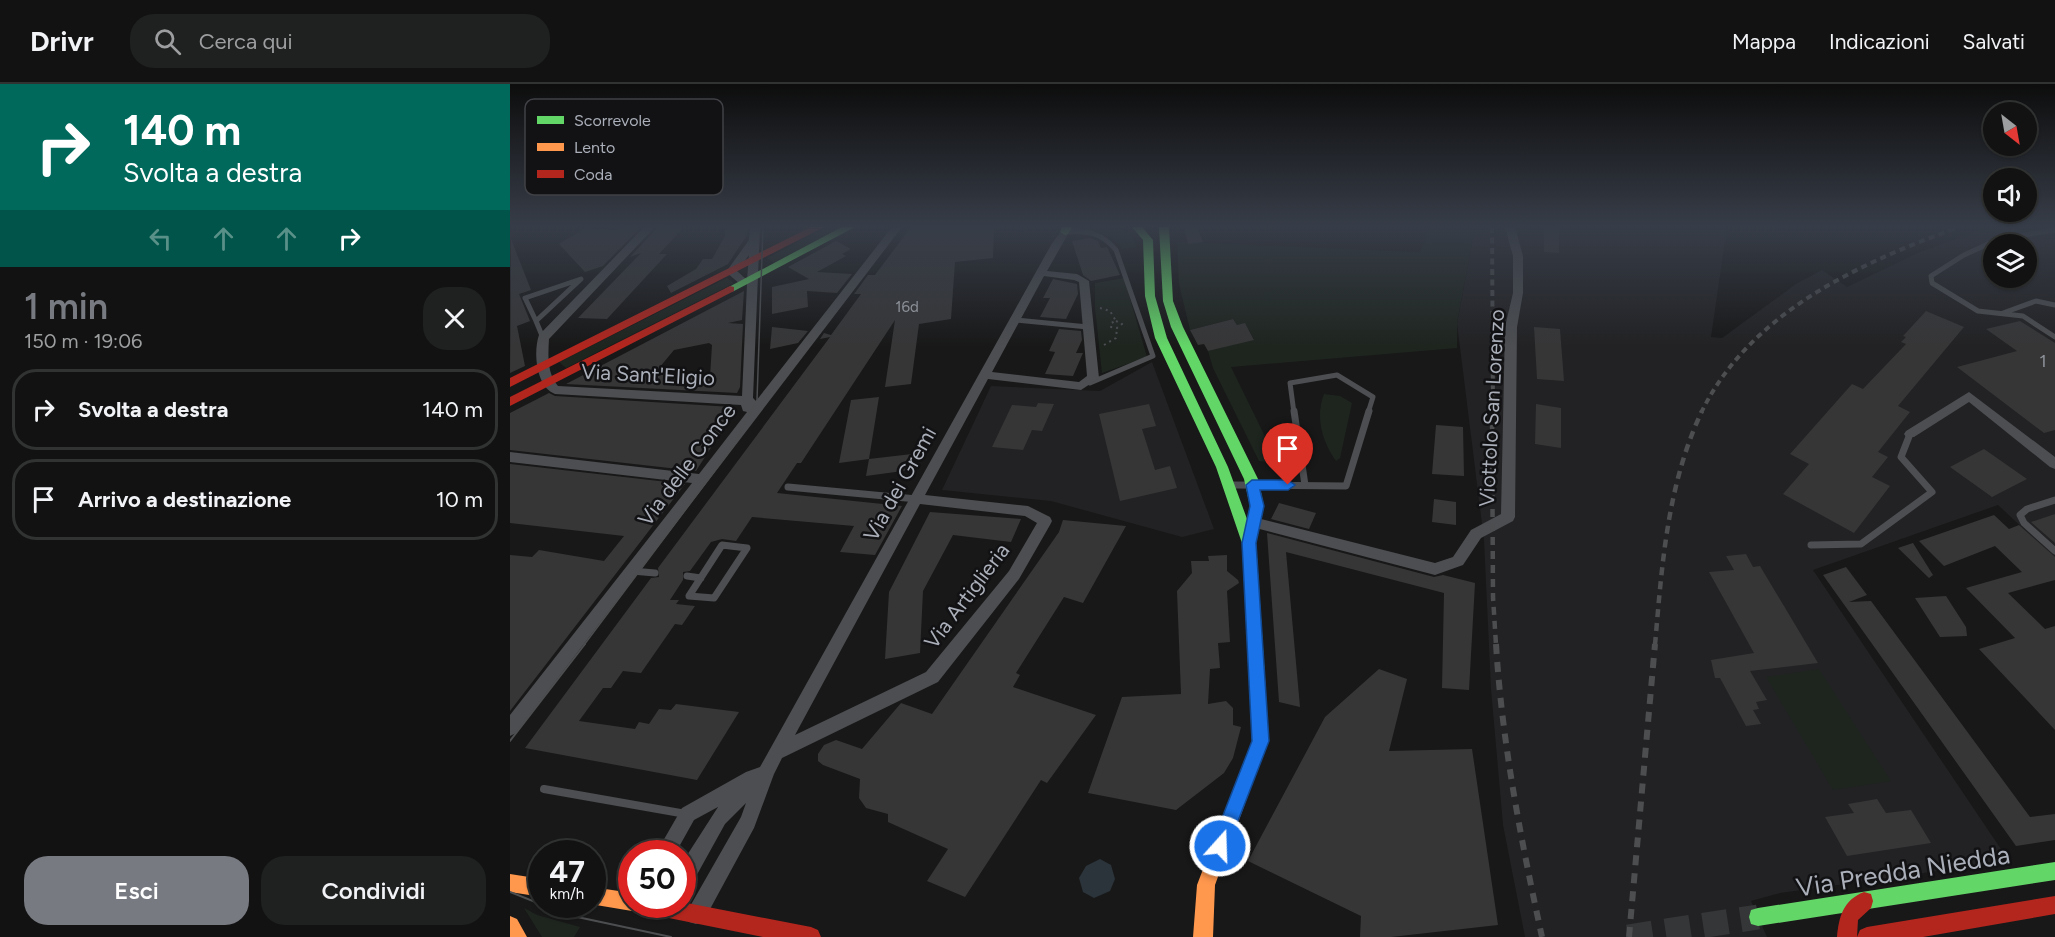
<!DOCTYPE html>
<html lang="it">
<head>
<meta charset="utf-8">
<style>
	:root { --surface:#121212; --page:#1f2020; --text:#f1f3f6; --muted:#9c9e9f; --line:#313232; --accent:#777a81 }
	body { margin:0; font-family:Figtree,sans-serif; background:var(--page); color:var(--text); height:100vh; display:flex; flex-direction:column; font-size:22px; white-space:nowrap }
	* { box-sizing:border-box; margin:0 }
	p { font-size:20px; color:var(--muted) }
	.icon { flex:none; width:33px; height:33px; fill:none; stroke:currentColor; stroke-width:2; stroke-linecap:round; stroke-linejoin:round }
	.map { position:relative; flex:1; overflow:hidden }
	.side { display:flex; flex-direction:column; background:var(--surface); width:510px }
	.side>* { flex:none }
	.banner { background:#00695c; color:#fff; overflow:hidden }
	.needle { width:39px; rotate:149deg }
	.controls { position:absolute; left:1473px; top:18px; display:grid; gap:12px }
	.controls a { display:grid; place-items:center; width:54px; height:54px; border-radius:50%; background:var(--surface); box-shadow:0 2px 4px #0004,0 0 0 2px var(--line); font-size:30px }
	.speed { position:absolute; left:18px; top:756px; display:flex; gap:12px; font-size:30px; font-weight:700; text-align:center }
	.speed>* { display:grid; place-content:center; width:78px; height:78px; border-radius:50%; background:var(--surface); box-shadow:0 2px 4px #0004,0 0 0 2px var(--line); line-height:1 }
	.speed small { font-size:15px; font-weight:400 }
	.speed .limit { border:9px solid #d22; background:#fff; color:#111 }
	.pin { position:absolute; display:grid; place-items:center; width:51px; height:51px; color:#fff; margin:-62px -26px; border-radius:50% 50% 50% 0; rotate:-45deg; box-shadow:0 0 6px #0007 }
	.pin .icon { rotate:45deg }
	.me { position:absolute; width:66px; margin:-33px; rotate:20deg; stroke-linejoin:round; filter:drop-shadow(0 0 4px #0008) }
	.turn { display:flex; align-items:center; gap:21px; height:126px; padding:0 24px; font-size:27px }
	.turn .icon { width:78px; height:78px; stroke-width:2.5 }
	.turn b { display:block; font-size:42px; line-height:51px }
	.lanes { display:flex; align-items:center; height:57px; padding:0 24px; background:#0003; justify-content:center; gap:30px; direction:ltr }
	.lanes .off { opacity:.35 }
	.round { display:grid; place-items:center; flex:none; width:63px; height:63px; border-radius:24px; background:var(--page) }
	.head { display:flex; align-items:center; justify-content:space-between; height:102px; padding:0 24px }
	h1 { font-size:36px; font-weight:600; line-height:45px; color:var(--accent) }
	.button { display:flex; gap:12px; margin-top:auto; padding:12px 24px }
	.button a { flex:1; height:69px; border-radius:24px; background:var(--accent); color:#fff; font-size:24px; font-weight:600; line-height:69px; text-align:center }
	.button a+a { background:var(--page); color:var(--text) }
	ul { padding:0; list-style:none }
	li { display:flex; align-items:center; gap:18px; height:81px; margin:0 12px 9px; padding:0 12px; border:3px solid var(--line); border-radius:24px }
	li div { flex:1 }
	li b { display:block; font-size:22px }
	li em { font-style:normal }
	header { display:flex; align-items:center; gap:36px; box-sizing:border-box; height:84px; padding:0 30px; background:var(--surface); border-bottom:2px solid var(--line) }
	header strong { font-size:28px }
	nav { display:flex; gap:33px; margin-inline-start:auto; font-size:21px }
	.search { width:420px; height:54px; background:var(--page); display:flex; align-items:center; gap:15px; box-sizing:border-box; padding:0 21px; border-radius:24px; color:var(--muted); font-size:22px }
	main { display:flex; flex:1; min-height:0 }
	.map>svg:first-child { display:block }
	.built { fill:#222224; fill-rule:evenodd }
	.green { fill:#1e251f }
	.water { fill:#2b343a }
	.building { fill:#363637; fill-rule:evenodd }
	.lines { fill:none; stroke-linecap:round; stroke-linejoin:round }
	.secondary-tunnel { stroke:#353638; stroke-width:25; stroke-dasharray:25 13; stroke-linecap:butt }
	.path { stroke:#4e4f53; stroke-width:2; stroke-dasharray:2 4; stroke-linecap:butt }
	.lane-far2 { stroke:#4c4e51; stroke-width:5 }
	.lane-far1 { stroke:#4c4e51; stroke-width:7 }
	.lane { stroke:#4c4e51; stroke-width:8 }
	.street { fill:#4c4e51; fill-rule:evenodd }
	.fast { fill:#63d668; fill-rule:evenodd }
	.slow { fill:#ff974d; fill-rule:evenodd }
	.jam { fill:#b3261e; fill-rule:evenodd }
	.tram-far1 { stroke:#4c4e50; stroke-width:1.5 }
	.tram { stroke:#4c4e50; stroke-width:2 }
	.rail-far2 { stroke:#4c4e50; stroke-width:4; stroke-dasharray:6 4.5; stroke-linecap:butt }
	.rail-far1 { stroke:#4c4e50; stroke-width:4.5; stroke-dasharray:8 6; stroke-linecap:butt }
	.rail { stroke:#4c4e50; stroke-width:6; stroke-dasharray:10 8; stroke-linecap:butt }
	.route { fill:#1a73e8; stroke:#114b97; stroke-width:1.5 }
	.labels { text-anchor:middle; stroke-width:5; stroke-linejoin:round; paint-order:stroke }
	.far-number-label { font-size:15px; fill:#8d9198 }
	.number-label { font-size:18px; fill:#8d9198 }
	.street-label { font-size:21px; fill:#aaafb9; stroke:#121214 }
	.near-street-label { font-size:26px; fill:#aaafb9; stroke:#121214 }
	.key { fill:#121214; stroke:#404146; stroke-width:1.5 }
	.key-label { font-size:16px; fill:#aaafb9 }
</style>
</head>
<body>
<header>
<strong>Drivr</strong>
<div class="search"><svg class="icon" aria-label="search" viewBox="0 0 24 24"><circle cx="10" cy="10" r="6"/><path d="M15 15l6 6"/></svg>Cerca qui</div>
<nav><a>Mappa</a><a>Indicazioni</a><a>Salvati</a></nav>
</header>
<main>
<section class="side">
<div class="banner">
<div class="turn"><svg class="icon" aria-label="right" viewBox="0 0 24 24"><path d="M7 20v-9h11M14 6l5 5-5 5"/></svg><div><b>140 m</b>Svolta a destra</div></div>
<div class="lanes"><svg class="icon off" aria-label="left" viewBox="0 0 24 24"><path d="M17 20v-9H6M10 6l-5 5 5 5"/></svg><svg class="icon off" aria-label="ahead" viewBox="0 0 24 24"><path d="M12 20V5M6 11l6-6 6 6"/></svg><svg class="icon off" aria-label="ahead" viewBox="0 0 24 24"><path d="M12 20V5M6 11l6-6 6 6"/></svg><svg class="icon" aria-label="right" viewBox="0 0 24 24"><path d="M7 20v-9h11M14 6l5 5-5 5"/></svg></div>
</div>
<div class="head"><div><h1>1 min</h1><p>150 m · 19:06</p></div><a class="round"><svg class="icon" aria-label="close" viewBox="0 0 24 24"><path d="M6 6l12 12M18 6L6 18"/></svg></a></div>
<ul>
<li><svg class="icon" aria-label="right" viewBox="0 0 24 24"><path d="M7 20v-9h11M14 6l5 5-5 5"/></svg><div><b>Svolta a destra</b></div><em>140 m</em></li>
<li><svg class="icon" aria-label="arrive" viewBox="0 0 24 24"><path d="M6 21V4h12l-3 4 3 4H6"/></svg><div><b>Arrivo a destinazione</b></div><em>10 m</em></li>
</ul>
<div class="button"><a>Esci</a><a>Condividi</a></div>
</section>
<div class="map">
<svg width="1545" height="853" viewBox="0 0 1545 853">
	<rect width="100%" height="100%" fill="#181818"/>
	<!-- built -->
	<path class="built" d="M 965,143 L 1217,143 L 1201,253 L 1212,254 L 1286,200 L 1312,186 L 1337,203 L 1410,168 L 1469,147 L 1490,143 L 1545,143 L 1545,474 L 1488,421 L 1303,486 L 1499,777 L 1270,809 L 1241,817 L 1257,853 L 1015,853 L 993,741 L 981,605 L 974,456 L 947,239 ZM 1484,160 L 1516,160 L 1516,194 L 1484,194 Z
		M 642,278 L 704,445 L 672,453 L 541,417 L 432,406 L 481,302 L 590,307 Z"/>
	<!-- green -->
	<path class="green" d="M 318,143 L 333,143 L 264,179 L 257,174 Z
		M 593,143 C 609,143 624,145 626,163 L 612,165 L 602,153 L 580,146 Z
		M 921,143 L 965,143 L 947,239 L 947,264 L 721,283 L 765,373 L 766,379 L 749,377 L 703,284 L 698,267 L 744,255 L 735,240 L 727,241 L 723,235 L 680,246 L 669,200 L 667,158 L 910,168 Z
		M 217,194 L 224,199 L 56,284 L 49,278 Z
		M 614,194 L 637,273 L 592,289 L 585,224 L 585,199 Z
		M 814,310 L 830,312 L 842,319 L 830,374 L 826,377 C 812,357 805,333 814,310 Z
		M 1309,585 L 1381,697 L 1323,706 L 1256,593 Z
		M 14,824 L 27,831 L 70,843 L 64,853 L 32,853 Z"/>
	<!-- water -->
	<path class="water" d="M 590,775 L 601,781 L 605,795 L 600,807 L 584,814 L 573,808 L 569,794 L 576,782 Z"/>
	<!-- building -->
	<path class="building" d="M 110,143 L 130,144 L 93,182 L 75,188 L 49,160 L 75,144 L 107,146 Z
		M 174,143 L 149,170 L 157,170 L 97,235 L 68,234 L 131,169 L 120,173 L 147,144 Z
		M 215,143 L 238,143 L 237,151 L 218,180 L 161,209 L 157,202 L 186,185 L 193,175 L 202,175 L 215,152 Z
		M 401,143 L 484,143 L 483,174 L 445,178 L 441,235 L 409,240 L 401,300 L 375,303 L 385,236 L 291,379 L 287,379 L 267,409 L 392,422 L 365,471 L 330,468 L 344,442 L 242,433 L 226,457 L 212,455 L 201,458 L 180,487 L 173,488 L 173,496 L 160,516 L 169,516 L 166,520 L 185,522 L 172,541 L 165,540 L 131,589 L 113,587 L 101,604 L 93,604 L 69,637 L 125,645 L 129,638 L 139,640 L 149,625 L 161,626 L 166,620 L 229,628 L 187,696 L 15,664 L 141,494 L 149,493 L 148,484 L 320,253 L 310,255 L 314,249 L 321,251 L 351,210 L 344,210 L 358,191 L 365,191 Z
		M 674,143 L 687,143 L 693,158 L 678,160 Z
		M 1034,143 L 1049,143 L 1049,169 L 1034,168 Z
		M 580,154 L 588,157 L 591,164 L 597,163 L 610,191 L 581,197 L 573,191 L 562,157 Z
		M 1,155 L 21,206 L 9,210 L 20,237 L 7,242 L 15,282 L 0,289 Z
		M 326,157 L 341,165 L 332,170 L 336,172 L 307,188 L 342,190 L 327,209 L 297,207 L 298,223 L 262,230 L 262,203 L 299,195 L 278,183 Z
		M 543,195 L 567,200 L 568,210 L 556,235 L 530,233 L 540,214 L 533,214 Z
		M 234,207 L 232,236 L 218,239 L 233,240 L 230,303 L 227,309 L 56,300 ZM 199,259 L 202,261 L 200,293 L 144,290 L 164,266 Z
		M 1416,227 L 1454,243 L 1388,322 L 1400,328 L 1368,368 L 1378,373 L 1362,393 L 1380,402 L 1344,449 L 1273,410 L 1299,380 L 1280,370 L 1342,300 L 1353,305 L 1396,260 L 1391,258 L 1396,253 L 1393,252 Z
		M 723,235 L 727,241 L 735,239 L 744,256 L 698,267 L 694,260 L 688,261 L 680,246 Z
		M 1510,237 L 1545,259 L 1545,346 L 1534,349 L 1447,283 L 1507,267 L 1476,245 Z
		M 262,243 L 298,247 L 288,259 L 260,265 Z
		M 1024,243 L 1050,245 L 1054,297 L 1027,295 Z
		M 549,245 L 571,247 L 572,256 L 566,269 L 573,269 L 563,292 L 535,290 L 545,268 L 539,267 Z
		M 39,309 L 45,312 L 222,323 L 218,337 L 186,387 L 0,366 L 0,329 Z
		M 369,313 L 359,375 L 329,379 L 341,316 Z
		M 528,319 L 544,320 L 532,347 L 522,346 L 513,366 L 482,363 L 502,321 L 526,323 Z
		M 639,320 L 646,342 L 632,345 L 645,386 L 660,382 L 667,404 L 610,417 L 589,330 Z
		M 1026,320 L 1051,324 L 1051,364 L 1025,360 Z
		M 926,341 L 953,343 L 954,392 L 922,390 Z
		M 1474,365 L 1517,395 L 1482,413 L 1440,383 Z
		M 402,370 L 400,386 L 356,392 L 359,375 Z
		M 0,380 L 175,400 L 0,627 L 0,471 L 22,473 L 29,466 L 94,477 L 114,452 L 0,439 Z
		M 924,415 L 946,418 L 946,441 L 922,438 Z
		M 769,419 L 806,429 L 799,445 L 761,435 Z
		M 420,428 L 511,435 L 501,458 L 443,451 L 413,507 L 410,569 L 375,575 L 379,508 Z
		M 1545,430 L 1545,459 L 1521,438 Z
		M 1484,431 L 1499,445 L 1509,441 L 1545,473 L 1545,496 L 1498,509 L 1535,545 L 1545,542 L 1545,646 L 1469,565 L 1505,554 L 1456,504 L 1512,488 L 1485,462 L 1434,482 L 1409,457 Z
		M 553,436 L 616,442 L 573,519 L 554,513 L 506,589 L 510,591 L 503,603 L 586,631 L 537,699 L 531,696 L 455,813 L 417,797 L 438,765 L 378,738 L 378,730 L 356,724 L 349,714 L 350,695 L 313,681 L 308,677 L 308,670 L 314,661 L 326,656 L 352,665 L 391,619 L 422,630 L 549,448 Z
		M 757,449 L 924,493 L 933,491 L 965,499 L 959,606 L 932,604 L 934,509 L 776,468 L 790,623 L 769,618 Z
		M 1403,459 L 1423,491 L 1419,494 L 1388,464 Z
		M 1236,470 L 1243,483 L 1250,482 L 1308,579 L 1240,587 L 1257,616 L 1246,618 L 1249,625 L 1243,626 L 1251,640 L 1236,642 L 1210,594 L 1205,594 L 1201,576 L 1244,569 L 1199,488 L 1224,486 L 1216,472 Z
		M 717,471 L 717,487 L 728,496 L 729,499 L 717,507 L 720,558 L 708,559 L 710,584 L 700,585 L 698,620 L 716,617 L 723,624 L 723,641 L 731,643 L 723,674 L 714,689 L 666,726 L 578,709 L 612,613 L 671,610 L 667,507 L 682,489 L 681,477 L 699,477 L 698,472 Z
		M 1336,483 L 1357,511 L 1339,518 L 1361,517 L 1520,733 L 1545,730 L 1545,756 L 1506,762 L 1313,491 Z
		M 1436,512 L 1456,543 L 1457,552 L 1430,553 L 1405,514 Z
		M 869,585 L 897,595 L 879,667 L 962,665 L 988,841 L 881,853 L 850,853 L 851,832 L 738,777 L 815,633 Z
		M 1367,715 L 1376,729 L 1401,726 L 1421,759 L 1337,772 L 1315,733 L 1344,729 L 1338,720 Z"/>
	<g class="lines">
		<!-- secondary-tunnel -->
		<path class="secondary-tunnel" d="M 1118,853 L 1248,833"/>
		<!-- path -->
		<path class="path" d="M 590,224 L 600,227 L 606,237
			M 606,237 L 612,240 L 607,244 L 601,243 L 601,239 Z
			M 594,261 L 606,254 L 607,244"/>
		<!-- lane-far2 -->
		<path class="lane-far2" d="M 1545,146 L 1489,155 L 1454,171 L 1421,192 L 1422,199 L 1468,227 L 1513,232 L 1545,253
			M 558,148 C 578,146 593,150 606,166 L 643,272 L 580,299
			M 71,195 L 26,237 L 15,214 Z
			M 1493,229 L 1526,217 L 1545,221
			M 506,236 L 578,243
			M 26,237 L 33,254
			M 784,329 L 780,299 L 827,291 L 863,313 L 858,329"/>
		<!-- lane-far1 -->
		<path class="lane-far1" d="M 784,327 L 795,401
			M 721,401 L 836,402 L 859,327
			M 278,403 L 407,415
			M 1545,416 L 1517,425 L 1510,431 L 1514,439 L 1545,467
			M 212,461 L 237,464 L 204,514 L 179,512 Z
			M 1301,461 L 1351,460 L 1422,408 L 1391,373 L 1400,350
			M 122,487 L 145,489
			M 177,492 L 191,494"/>
		<!-- lane -->
		<path class="lane" d="M 34,705 L 176,730"/>
		<!-- street -->
		<path class="street" d="M 134,143 L 145,143 L 39,255 C 38,272 37,289 48,302 L 232,312 L 237,200 L 230,200 L 216,188 L 239,156 L 240,143 L 250,143 L 243,314 L 246,317 L 382,143 L 392,143 L 6,649 L 0,652 L 0,631 L 182,399 L 0,378 L 0,368 L 189,390 L 237,328 L 233,327 L 231,321 L 45,310 C 26,303 23,268 29,251 ZM 239,171 L 237,196 L 227,187 Z
			M 558,143 L 573,143 L 558,150 L 537,187 L 567,190 L 579,197 L 589,294 L 571,306 L 478,295 L 415,411 L 518,422 L 540,433 L 542,437 L 540,441 L 509,495 L 428,598 L 272,674 L 264,690 L 244,744 L 193,838 L 186,840 L 179,838 L 177,831 L 179,824 L 231,733 L 236,719 L 215,740 L 179,805 L 172,807 L 172,779 L 208,723 L 184,736 L 165,770 L 146,770 L 149,764 L 172,724 L 236,688 L 250,683 L 541,161 L 552,146 ZM 534,192 L 564,196 L 569,198 L 577,292 L 569,298 L 482,288 ZM 410,420 L 515,432 L 527,439 L 499,487 L 416,588 L 285,651 Z
			M 995,143 L 1005,143 L 1013,172 L 1013,209 L 1007,243 L 1005,433 L 1003,437 L 971,454 L 953,481 L 925,491 L 738,442 L 736,438 L 738,434 L 743,433 L 925,479 L 943,473 L 961,446 L 991,430 L 995,243 L 1003,209 L 1003,172 Z
			M 1459,308 L 1545,373 L 1545,385 L 1540,383 L 1459,318 L 1404,353 L 1396,353 L 1394,350 L 1396,347 Z"/>
		<!-- fast -->
		<path class="fast" d="M 332,143 L 345,143 L 224,207 L 220,208 L 215,205 Z
			M 552,143 L 562,143 L 558,150 L 555,151 L 550,148 Z
			M 622,143 L 632,143 L 643,156 L 645,212 L 657,254 L 718,383 L 737,435 L 740,422 L 734,395 L 661,243 L 653,217 L 649,143 L 659,143 L 663,217 L 673,243 L 748,395 L 754,422 L 746,459 L 755,594 L 753,599 L 747,601 L 741,599 L 739,594 L 732,459 L 706,383 L 645,254 L 635,212 L 633,156 Z
			M 1545,778 L 1545,796 L 1248,842 L 1241,840 L 1239,833 L 1241,826 L 1248,824 Z"/>
		<!-- slow -->
		<path class="slow" d="M 747,587 L 753,589 L 755,594 L 758,657 L 705,801 L 703,853 L 683,853 L 687,801 L 742,657 L 739,594 L 741,589 Z
			M 0,790 L 32,795 L 32,813 L 0,808 Z
			M 82,803 L 122,809 L 122,820 L 130,820 L 129,825 L 122,827 L 80,820 L 82,820 Z
			M 0,832 L 7,835 L 17,853 L 0,853 Z"/>
		<!-- jam -->
		<path class="jam" d="M 301,143 L 314,143 L 0,303 L 0,294 Z
			M 220,202 L 224,203 L 224,207 L 0,322 L 0,313 Z
			M 1354,808 L 1361,810 L 1363,817 L 1361,824 L 1348,836 L 1347,853 L 1327,853 C 1329,833 1333,816 1354,808 Z
			M 1545,812 L 1545,830 L 1413,853 L 1347,853 L 1350,846 L 1357,843 Z
			M 172,818 L 301,843 L 308,846 L 311,853 L 253,853 L 134,829 L 127,827 L 125,820 L 172,820 Z"/>
		<!-- tram-far1 -->
		<path class="tram-far1" d="M 74,561 L 224,361 L 247,316 L 253,143"/>
		<!-- tram -->
		<path class="tram" d="M 0,657 L 75,560
			M 0,808 L 58,831 L 161,853"/>
		<!-- rail-far2 -->
		<path class="rail-far2" d="M 982,143 L 983,329
			M 1191,329 C 1240,228 1350,179 1449,143"/>
		<!-- rail-far1 -->
		<path class="rail-far1" d="M 982,327 L 983,513 L 986,561
			M 1145,561 C 1152,481 1157,401 1192,327"/>
		<!-- rail -->
		<path class="rail" d="M 986,560 C 992,659 1011,756 1032,853
			M 1119,853 L 1145,560"/>
	</g>
	<!-- sky -->
	<linearGradient id="sky" x2="0" y2="1"><stop stop-color="#0d0d0d"/><stop offset="0.54" stop-color="#373d48"/><stop offset="1" stop-color="#373d48" stop-opacity="0"/></linearGradient>
	<rect width="1545" height="263" fill="url(#sky)"/>
	<!-- route -->
	<path class="route" d="M 742,396 L 778,396 L 785,401 L 778,406 L 750,406 L 754,422 L 746,459 L 759,657 L 716,768 L 710,771 L 703,768 L 701,762 L 742,657 L 732,459 L 740,422 L 736,401 Z"/>
	<g class="labels">
		<!-- far-number labels -->
		<g class="far-number-label">
			<text x="397" y="228">16d</text>
		</g>
		<!-- number labels -->
		<g class="number-label">
			<text x="1533" y="283">1</text>
		</g>
		<!-- street labels -->
		<g class="street-label">
			<text transform="translate(138 291) rotate(3)" y="7">Via Sant'Eligio</text>
			<text transform="translate(982 324) rotate(-87)" y="7">Viottolo San Lorenzo</text>
			<text transform="translate(177 381) rotate(-53)" y="7">Via delle Conce</text>
			<text transform="translate(390 400) rotate(-61)" y="7">Via dei Gremi</text>
			<text transform="translate(457 512) rotate(-53)" y="7">Via Artiglieria</text>
		</g>
		<!-- near-street labels -->
		<g class="near-street-label">
			<text transform="translate(1393 787) rotate(-9)" y="9">Via Predda Niedda</text>
		</g>
	</g>
	<!-- legend -->
	<rect x="15" y="15" width="198" height="96" rx="9" class="key"/>
	<rect x="27" y="32" width="27" height="8" fill="#63d668"/>
	<rect x="27" y="59" width="27" height="8" fill="#ff974d"/>
	<rect x="27" y="86" width="27" height="8" fill="#b3261e"/>
	<g class="key-label">
		<text x="64" y="42">Scorrevole</text>
		<text x="64" y="69">Lento</text>
		<text x="64" y="96">Coda</text>
	</g>
</svg>
<div class="controls">
<a><svg class="needle" viewBox="-14 -14 28 28"><path d="M0-13l5 13h-10z" fill="#e53935"/><path d="M0 13l5-13h-10z" fill="#9c9e9f"/></svg></a>
<a><svg class="icon" aria-label="sound" viewBox="0 0 24 24"><path d="M4 9h4l5-4v14l-5-4H4zM17 9q2 3 0 6"/></svg></a>
<a><svg class="icon" aria-label="layers" viewBox="0 0 24 24"><path d="M12 4l9 5-9 5-9-5zM3 14l9 5 9-5"/></svg></a>
</div>
<div class="speed"><div>47<small>km/h</small></div><div class="limit">50</div></div>
<div class="pin" style="left:778px;top:401px;background:#d93025"><svg class="icon" aria-label="arrive" viewBox="0 0 24 24"><path d="M6 21V4h12l-3 4 3 4H6"/></svg></div>
<svg class="me" style="left:710px;top:762px" viewBox="-20 -20 40 40"><circle r="17" fill="#1a73e8" stroke="#fff" stroke-width="3"/><path d="M0-11L8 9 0 5-8 9z" fill="#fff"/></svg>
</div>
</main>
</body>
</html>
